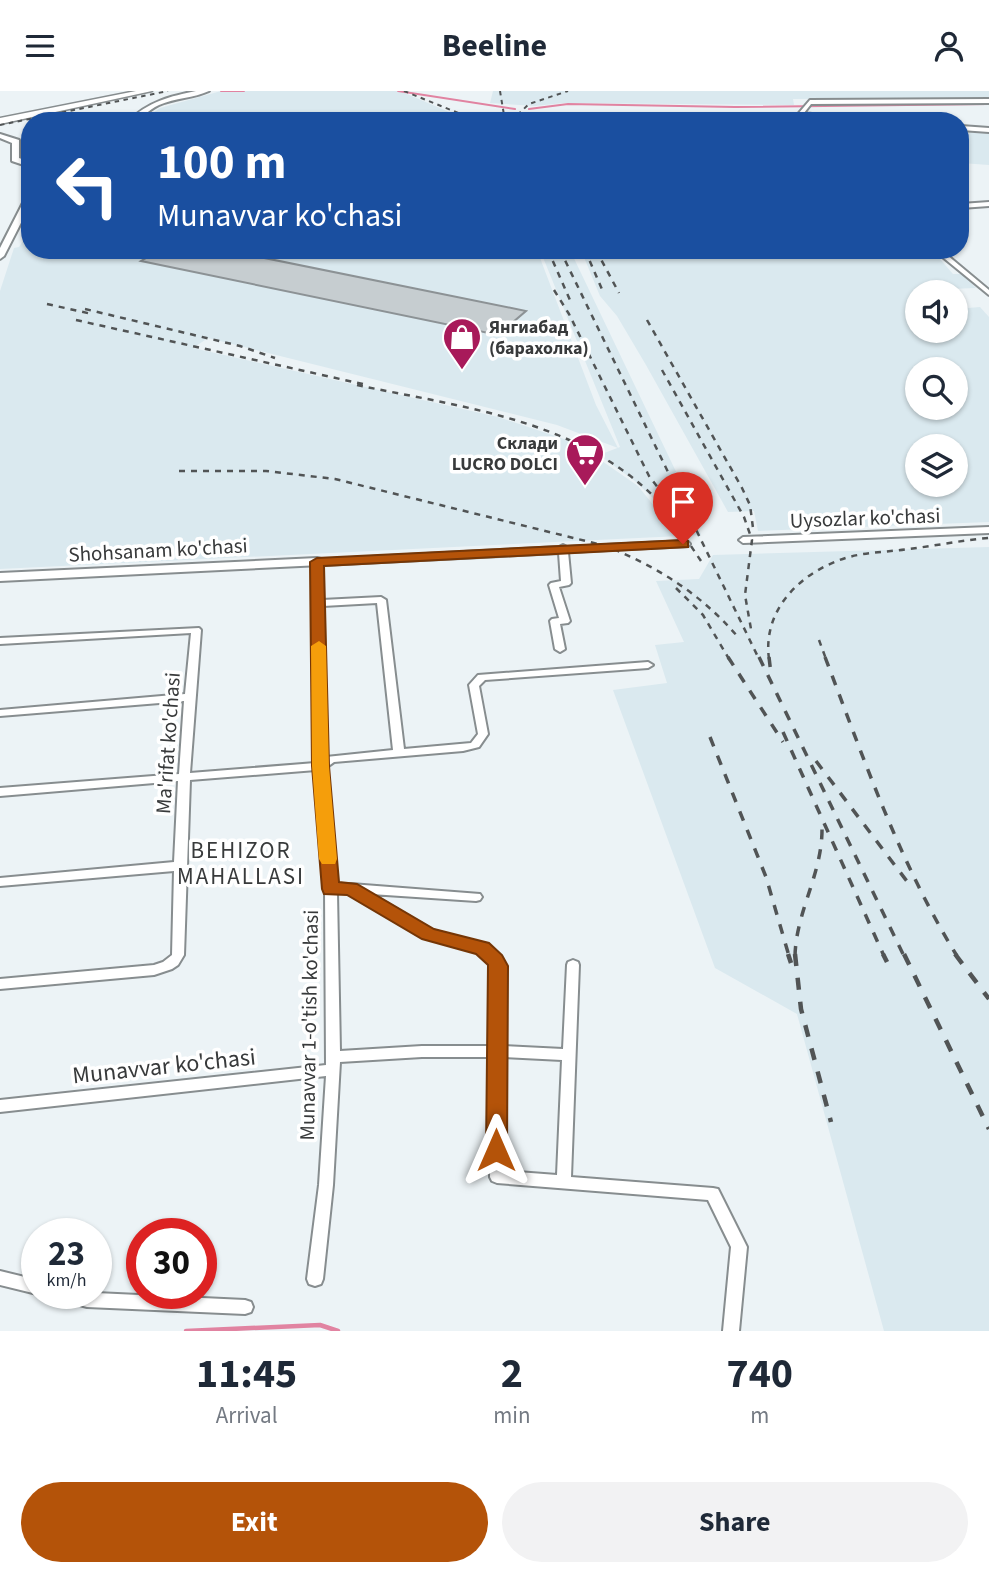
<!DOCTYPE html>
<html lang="en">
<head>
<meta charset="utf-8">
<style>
	:root { --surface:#fff; --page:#f2f2f3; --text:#1f2937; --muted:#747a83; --accent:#b45309 }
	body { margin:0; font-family:"Source Sans 3",sans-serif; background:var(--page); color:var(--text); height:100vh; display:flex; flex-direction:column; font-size:26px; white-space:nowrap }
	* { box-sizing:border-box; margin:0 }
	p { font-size:23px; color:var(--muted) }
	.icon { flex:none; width:38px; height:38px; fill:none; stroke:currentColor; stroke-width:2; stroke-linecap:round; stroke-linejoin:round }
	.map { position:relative; height:1240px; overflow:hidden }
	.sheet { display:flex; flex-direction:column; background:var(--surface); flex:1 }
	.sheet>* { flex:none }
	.top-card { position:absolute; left:21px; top:21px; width:948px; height:147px; border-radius:28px; box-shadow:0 2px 5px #0004; background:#1a4fa0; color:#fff; overflow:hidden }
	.fabs { position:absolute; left:905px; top:189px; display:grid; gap:14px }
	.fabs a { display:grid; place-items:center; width:63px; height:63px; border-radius:50%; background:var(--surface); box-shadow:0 2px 5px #0004; font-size:35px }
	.speed { position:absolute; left:21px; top:1127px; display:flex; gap:14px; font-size:35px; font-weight:700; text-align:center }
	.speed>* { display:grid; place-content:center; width:91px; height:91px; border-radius:50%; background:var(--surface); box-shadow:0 2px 5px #0004; line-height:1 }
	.speed small { font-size:18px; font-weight:400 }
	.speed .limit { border:10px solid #d22; background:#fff; color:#111 }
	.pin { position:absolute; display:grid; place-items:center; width:60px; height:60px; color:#fff; margin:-72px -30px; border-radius:50% 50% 50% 0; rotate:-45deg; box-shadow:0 0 7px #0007 }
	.pin .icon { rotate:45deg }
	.me { position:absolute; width:77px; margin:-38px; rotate:0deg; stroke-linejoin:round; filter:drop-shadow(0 0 5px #0008) }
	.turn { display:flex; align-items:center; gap:24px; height:147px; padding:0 21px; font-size:32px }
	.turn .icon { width:91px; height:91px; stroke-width:2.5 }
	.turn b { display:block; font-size:49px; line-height:60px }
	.eta { display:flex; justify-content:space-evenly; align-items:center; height:119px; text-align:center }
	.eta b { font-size:42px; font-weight:700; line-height:49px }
	.primary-button { display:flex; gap:14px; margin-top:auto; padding:14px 21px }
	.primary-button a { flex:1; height:80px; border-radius:42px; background:var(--accent); color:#fff; font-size:28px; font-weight:700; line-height:80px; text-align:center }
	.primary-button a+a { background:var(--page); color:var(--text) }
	header { display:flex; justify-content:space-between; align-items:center; height:91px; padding:0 21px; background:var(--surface); font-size:32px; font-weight:700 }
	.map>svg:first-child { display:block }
	.built { fill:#dae9ef; fill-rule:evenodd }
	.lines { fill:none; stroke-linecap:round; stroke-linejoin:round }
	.stream-far1 { stroke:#e183a1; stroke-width:2 }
	.stream { stroke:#e183a1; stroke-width:4.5 }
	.building { fill:#c6cdd0; stroke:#8c9295; stroke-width:2 }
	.minor-casing { stroke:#878d8f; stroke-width:4 }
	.tertiary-casing { stroke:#878d8f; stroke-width:4 }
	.trunk-casing { stroke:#878d8f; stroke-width:3 }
	.minor { fill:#fff; fill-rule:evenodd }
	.tertiary { fill:#fff; fill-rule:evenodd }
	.trunk { fill:#fff; fill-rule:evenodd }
	.rail-far3 { stroke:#515455; stroke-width:2; stroke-dasharray:4.5 4.5; stroke-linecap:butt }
	.rail-far2 { stroke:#515455; stroke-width:2.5; stroke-dasharray:6 6; stroke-linecap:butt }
	.rail-far1 { stroke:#515455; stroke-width:3.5; stroke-dasharray:10 10; stroke-linecap:butt }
	.rail { stroke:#515455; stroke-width:4.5; stroke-dasharray:12 12; stroke-linecap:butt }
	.route { fill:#b45309; stroke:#753606; stroke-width:2 }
	.slow { fill:#f59e0b }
	.labels { text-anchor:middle; stroke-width:7; stroke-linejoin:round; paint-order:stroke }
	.far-poi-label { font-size:18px; font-weight:bold; fill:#383a3b; stroke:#fff; text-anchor:start }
	.street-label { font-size:21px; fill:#383a3b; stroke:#fff }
	.neighbourhood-label { font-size:23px; letter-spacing:2px; fill:#383a3b; stroke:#fff }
	.near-street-label { font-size:24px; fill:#383a3b; stroke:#fff }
</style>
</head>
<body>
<header><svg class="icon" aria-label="menu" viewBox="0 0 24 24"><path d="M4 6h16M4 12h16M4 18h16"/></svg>Beeline<svg class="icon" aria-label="person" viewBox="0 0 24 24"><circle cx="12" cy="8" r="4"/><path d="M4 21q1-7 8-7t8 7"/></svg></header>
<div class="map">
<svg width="989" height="1240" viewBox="0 0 989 1240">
	<rect width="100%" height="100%" fill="#ecf3f6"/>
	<!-- built -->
	<path class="built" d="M 221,0 L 400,0 L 470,30 L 142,30 L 160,17 Z
		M 493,0 L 989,0 L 989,7 L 793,8 L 794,14 L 563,12 L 535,15 L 490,12 Z
		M 961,39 L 989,40 L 989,74 L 961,72 Z
		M 30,139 L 30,159 L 537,159 L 596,314 L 618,357 L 557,334 L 208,247 L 193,257 L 498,326 L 576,352 L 638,395 L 675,441 L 656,410 L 635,390 L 599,364 L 620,356 L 540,159 L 570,159 L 691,412 L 701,444 L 0,478 L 0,200 L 14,157 L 19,156 Z
		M 581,159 L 932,159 L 953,183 L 963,183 L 976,197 L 949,198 L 950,201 L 917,201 L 917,240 L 956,240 L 956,207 L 968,217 L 980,216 L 989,226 L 989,431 L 758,440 L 754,420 L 728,421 L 646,274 L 617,225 L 600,205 ZM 917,278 L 956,278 L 956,317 L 917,317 ZM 917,355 L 956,355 L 956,394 L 917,394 Z
		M 989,456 L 989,1240 L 884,1240 L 797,923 L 715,877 L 613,599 L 667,592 L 655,554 L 684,551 L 656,490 L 699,488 L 713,464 Z"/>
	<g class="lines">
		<!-- stream-far1 -->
		<path class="stream-far1" d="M 221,0 L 244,0
			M 398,0 L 515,18
			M 529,18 L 568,13 L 735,16 L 989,13"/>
		<!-- stream -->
		<path class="stream" d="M 186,1240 L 320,1234 L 338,1240"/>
	</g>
	<!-- building -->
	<path class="building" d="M 160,159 L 225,159 L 526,220 L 498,244 L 141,170 Z"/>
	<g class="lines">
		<defs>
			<path id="minor" d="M 989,8 L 989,12 L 811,13 L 804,22 L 867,30 L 848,30 L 801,25 L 797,30 L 792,30 L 810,9 Z
				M 961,35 L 989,37 L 989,41 L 961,39 Z
				M 989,111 L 989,115 L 961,117 L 961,113 Z
				M 934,159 L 941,159 L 989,199 L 989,204 Z
				M 989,436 L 989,442 L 743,452 L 739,449 L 743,446 Z
				M 685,450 L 688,451 L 690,453 L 688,455 L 568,461 L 571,492 L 569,494 L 559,496 L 570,530 L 568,532 L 560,533 L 565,558 L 560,561 L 555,558 L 550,530 L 552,528 L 559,527 L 549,494 L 551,492 L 561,490 L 559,462 L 322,474 L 322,509 L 381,506 L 386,509 L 404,658 L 471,652 L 478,643 L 469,594 L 478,584 L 648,571 L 653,574 L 648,577 L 485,589 L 479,595 L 488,643 L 479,656 L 463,660 L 334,671 L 327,676 L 337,793 L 351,793 L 480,803 L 482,806 L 480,809 L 476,810 L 371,803 L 432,839 L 486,854 L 494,859 L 505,875 L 505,955 L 563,958 L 567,874 L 568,871 L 573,869 L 578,871 L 579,874 L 571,1086 L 713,1097 L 718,1098 L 747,1156 L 739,1240 L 723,1240 L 731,1156 L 708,1109 L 497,1092 L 492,1090 L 490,1086 L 491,966 L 422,966 L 340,971 L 333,1094 L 323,1188 L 321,1193 L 315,1195 L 309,1193 L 307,1188 L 319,1094 L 326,985 L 0,1021 L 0,1009 L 326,974 L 325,798 L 316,679 L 190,689 L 184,864 L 178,874 L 172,878 L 154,884 L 0,898 L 0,888 L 154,874 L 163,871 L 172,864 L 174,780 L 0,795 L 0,787 L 174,771 L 178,690 L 0,705 L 0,697 L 179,683 L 184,610 L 0,625 L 0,619 L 185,603 L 191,542 L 0,553 L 0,547 L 199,537 L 201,539 L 190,682 L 315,672 L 312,471 L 314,469 L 559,456 L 563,454 L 567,456 ZM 377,512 L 393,659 L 326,666 L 323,515 ZM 349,801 L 424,846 L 478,861 L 486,865 L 493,876 L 491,955 L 422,955 L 340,960 L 337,802 ZM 505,966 L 562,969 L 557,1084 L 504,1080 Z
				M 0,1180 L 37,1189 L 37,1202 L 39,1202 L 37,1203 L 0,1194 Z
				M 52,1202 L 96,1202 L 245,1209 L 251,1211 L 253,1216 L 251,1221 L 245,1223 L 87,1216 L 54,1207 Z"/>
			<path id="tertiary" d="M 196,0 L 209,0 C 194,7 175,7 159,14 C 148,19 140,30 129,30 C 147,11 171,5 196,0 Z
				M 0,43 L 19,49 L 19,67 L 30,71 L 30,76 L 12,70 L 12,52 L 0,47 Z
				M 30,104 L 30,114 L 4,165 L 0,168 L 0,157 L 26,106 Z
				M 317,467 L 321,468 L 323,471 L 321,474 L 0,490 L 0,482 Z"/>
			<path id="trunk" d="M 136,0 L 152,0 L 0,33 L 0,27 Z"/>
		</defs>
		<!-- minor casing -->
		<use href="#minor" class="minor-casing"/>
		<!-- tertiary casing -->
		<use href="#tertiary" class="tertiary-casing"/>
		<!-- trunk casing -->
		<use href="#trunk" class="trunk-casing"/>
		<!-- minor -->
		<use href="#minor" class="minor"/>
		<!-- tertiary -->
		<use href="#tertiary" class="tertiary"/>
		<!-- trunk -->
		<use href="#trunk" class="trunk"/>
		<!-- rail-far3 -->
		<path class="rail-far3" d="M 404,0 L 478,30
			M 500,0 L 505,30
			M 511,30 L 529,13 L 568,0
			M 0,34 L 168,0"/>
		<!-- rail-far2 -->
		<path class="rail-far2" d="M 548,159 L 570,209
			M 560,159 L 759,568
			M 585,159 L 604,203
			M 596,159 L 619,202
			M 554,199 L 569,223 L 649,385 L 662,402
			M 47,213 L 92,223
			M 85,218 L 240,255 L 275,267
			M 76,229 L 367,294
			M 647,229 L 742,397 L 750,414 L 753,437
			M 662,279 L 744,426 L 752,449 L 745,504 L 751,538
			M 357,294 C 456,315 567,327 646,398 C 668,418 684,445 701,470
			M 179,380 L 266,380 L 335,388 L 606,455 C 658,476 701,503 738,546
			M 676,497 L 703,524 L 729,568
			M 819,549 L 826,568
			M 769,568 C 762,517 803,479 849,466 C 868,461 888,461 908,458 C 935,455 962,449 989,447"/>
		<!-- rail-far1 -->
		<path class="rail-far1" d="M 728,566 L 783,651
			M 759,566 L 904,865
			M 769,566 L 771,583
			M 825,566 C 864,668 899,771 957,865
			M 783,641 L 884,865
			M 710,646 L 766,786 L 789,865
			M 816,670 L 909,793
			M 795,865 C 796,820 823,782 822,736"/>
		<!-- rail -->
		<path class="rail" d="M 788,863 L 791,872
			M 795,863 L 801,918 L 831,1031
			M 883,863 L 887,871
			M 904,863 L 989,1038
			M 955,863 L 989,908"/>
	</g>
	<!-- route -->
	<path class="route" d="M 683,449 L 688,450 L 688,456 L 324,475 L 329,675 L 339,791 L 357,793 L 434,838 L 489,852 L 502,864 L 508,875 L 507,1059 L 504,1065 L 496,1068 L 489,1065 L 486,1059 L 488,874 L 476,863 L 422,848 L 347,804 L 324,803 L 322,798 L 312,675 L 310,471 L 317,467 Z"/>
	<!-- slow -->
	<path class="slow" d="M 319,550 L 326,555 L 329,675 L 337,768 L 335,773 L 322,773 L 319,768 L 312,675 L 311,555 Z"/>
	<!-- icons -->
	<defs>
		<symbol id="shop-pin" viewBox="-11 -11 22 30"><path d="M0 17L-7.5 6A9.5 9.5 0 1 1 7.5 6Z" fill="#a81a5a" stroke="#fff"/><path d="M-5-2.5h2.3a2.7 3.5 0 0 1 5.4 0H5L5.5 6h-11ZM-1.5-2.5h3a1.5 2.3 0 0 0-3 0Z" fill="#fff"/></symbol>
		<symbol id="supermarket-pin" viewBox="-11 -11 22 30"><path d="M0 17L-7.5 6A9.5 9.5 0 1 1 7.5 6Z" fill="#a81a5a" stroke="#fff"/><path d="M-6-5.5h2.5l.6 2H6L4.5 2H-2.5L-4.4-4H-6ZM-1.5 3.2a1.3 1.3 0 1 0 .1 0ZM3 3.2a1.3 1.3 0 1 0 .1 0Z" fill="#fff"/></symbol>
	</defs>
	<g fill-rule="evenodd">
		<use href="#shop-pin" x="440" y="224" width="44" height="60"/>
		<use href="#supermarket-pin" x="563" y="340" width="44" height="60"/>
	</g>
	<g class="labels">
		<!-- far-poi labels -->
		<g class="far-poi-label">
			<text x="489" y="242">Янгиабад<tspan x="489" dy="21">(барахолка)</tspan></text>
			<text x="558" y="358" text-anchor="end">Склади<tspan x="558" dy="21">LUCRO DOLCI</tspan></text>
		</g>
		<!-- street labels -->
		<g class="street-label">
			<text transform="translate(865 427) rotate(-2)" y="7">Uysozlar ko'chasi</text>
			<text transform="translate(158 459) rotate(-3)" y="7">Shohsanam ko'chasi</text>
			<text transform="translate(168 652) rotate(-86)" y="7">Ma'rifat ko'chasi</text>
			<text transform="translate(309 934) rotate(-89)" y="7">Munavvar 1-o'tish ko'chasi</text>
		</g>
		<!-- neighbourhood labels -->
		<g class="neighbourhood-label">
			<text x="241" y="767">BEHIZOR<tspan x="241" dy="26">MAHALLASI</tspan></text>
		</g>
		<!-- near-street labels -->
		<g class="near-street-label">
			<text transform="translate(164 975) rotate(-6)" y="8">Munavvar ko'chasi</text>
		</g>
	</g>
</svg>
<div class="fabs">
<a><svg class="icon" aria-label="sound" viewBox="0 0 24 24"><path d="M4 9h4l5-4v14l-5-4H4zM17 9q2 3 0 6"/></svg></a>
<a><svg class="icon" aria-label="search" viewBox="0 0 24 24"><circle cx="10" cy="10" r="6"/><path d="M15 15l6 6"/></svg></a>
<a><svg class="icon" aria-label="layers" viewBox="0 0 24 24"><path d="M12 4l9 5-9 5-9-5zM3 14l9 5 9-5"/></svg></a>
</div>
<div class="speed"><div>23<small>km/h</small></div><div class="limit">30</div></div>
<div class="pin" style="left:683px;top:453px;background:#d93025"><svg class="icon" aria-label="arrive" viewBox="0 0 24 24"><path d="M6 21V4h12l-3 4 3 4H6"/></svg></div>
<svg class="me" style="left:496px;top:1059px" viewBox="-20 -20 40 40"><path d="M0-17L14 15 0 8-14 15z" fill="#b45309" stroke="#fff" stroke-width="4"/></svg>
<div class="top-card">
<div class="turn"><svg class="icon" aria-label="left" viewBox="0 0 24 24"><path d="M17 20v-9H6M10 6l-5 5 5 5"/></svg><div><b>100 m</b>Munavvar ko'chasi</div></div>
</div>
</div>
<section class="sheet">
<div class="eta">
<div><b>11:45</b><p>Arrival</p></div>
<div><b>2</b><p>min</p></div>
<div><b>740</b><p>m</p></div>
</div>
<div class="primary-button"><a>Exit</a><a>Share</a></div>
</section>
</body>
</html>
